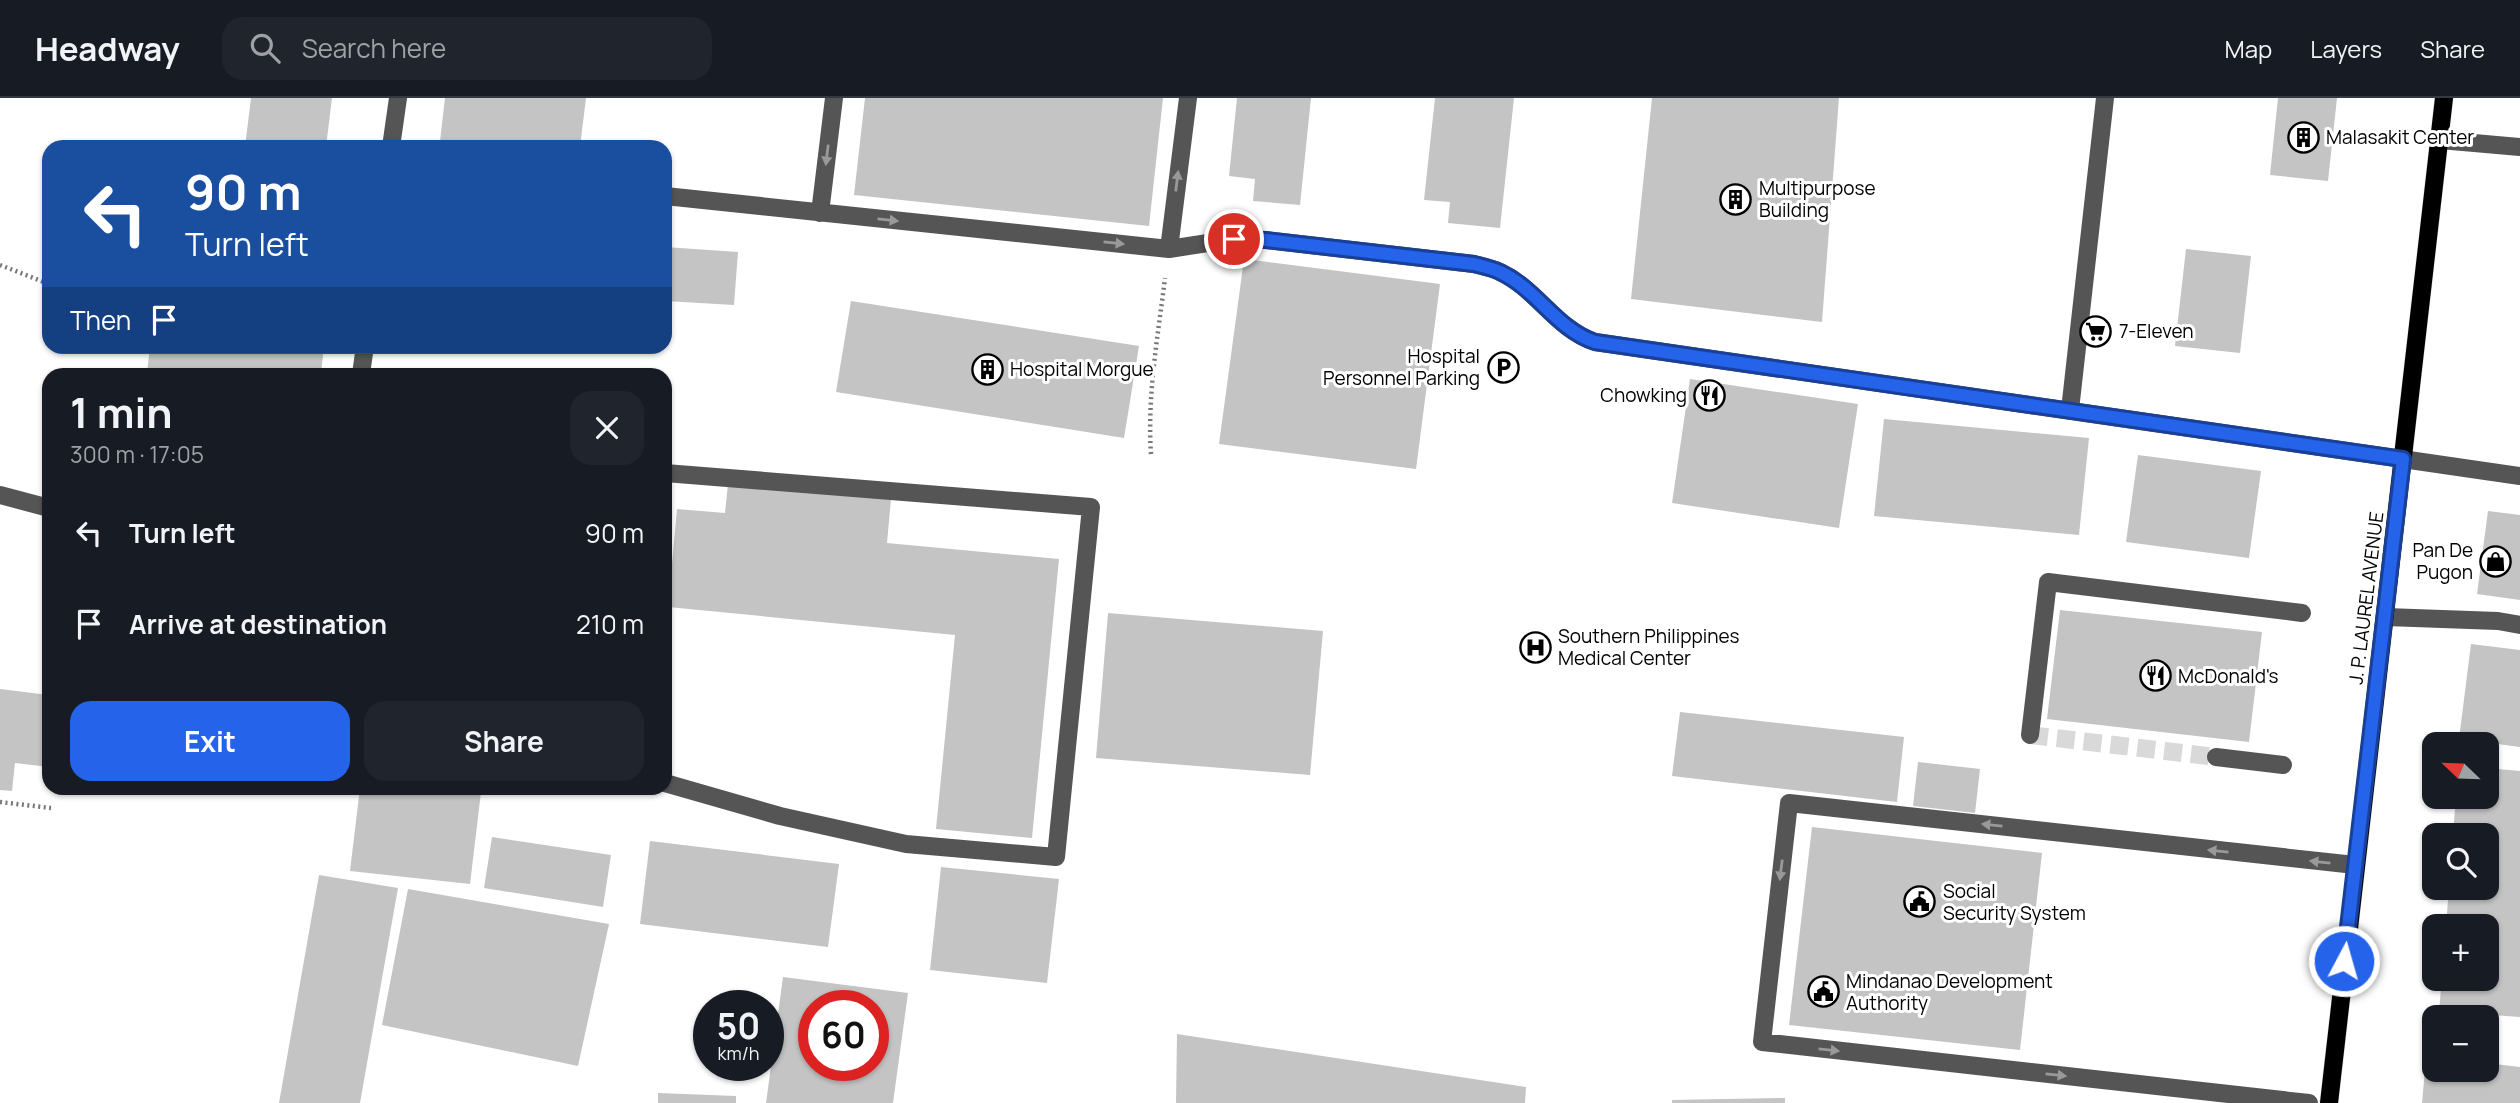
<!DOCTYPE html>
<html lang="en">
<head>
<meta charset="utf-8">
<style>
	:root { --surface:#171b24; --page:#20242c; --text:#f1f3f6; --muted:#9ea1a6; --line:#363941; --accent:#2563eb }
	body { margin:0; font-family:Manrope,sans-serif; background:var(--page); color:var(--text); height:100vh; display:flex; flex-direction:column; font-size:26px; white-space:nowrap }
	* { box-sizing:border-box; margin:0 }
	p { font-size:23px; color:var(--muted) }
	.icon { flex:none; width:38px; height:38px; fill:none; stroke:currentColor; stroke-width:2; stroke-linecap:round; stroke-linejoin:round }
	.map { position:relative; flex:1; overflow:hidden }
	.panel { position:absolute; left:42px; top:270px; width:630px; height:427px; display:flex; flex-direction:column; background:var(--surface); border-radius:21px; box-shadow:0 2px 5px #0004 }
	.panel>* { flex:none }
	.top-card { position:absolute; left:42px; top:42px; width:630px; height:214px; border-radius:21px; box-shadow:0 2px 5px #0004; background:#1a4fa0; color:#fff; overflow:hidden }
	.needle { width:46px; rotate:293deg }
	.fabs { position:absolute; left:2422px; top:634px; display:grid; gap:14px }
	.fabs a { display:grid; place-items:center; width:77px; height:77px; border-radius:14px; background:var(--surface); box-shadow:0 2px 5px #0004; font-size:35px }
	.speed { position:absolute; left:693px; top:892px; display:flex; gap:14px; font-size:35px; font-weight:700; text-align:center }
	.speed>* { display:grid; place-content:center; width:91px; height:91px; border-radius:50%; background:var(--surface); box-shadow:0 2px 5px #0004; line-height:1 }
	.speed small { font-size:18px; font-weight:400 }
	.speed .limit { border:10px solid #d22; background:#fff; color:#111 }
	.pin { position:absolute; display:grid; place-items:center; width:60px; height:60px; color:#fff; margin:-30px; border:4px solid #fff; border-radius:50%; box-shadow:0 2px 7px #0007 }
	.me { position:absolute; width:77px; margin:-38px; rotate:6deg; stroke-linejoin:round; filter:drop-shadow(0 0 5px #0008) }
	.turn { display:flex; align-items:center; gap:24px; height:147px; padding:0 28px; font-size:32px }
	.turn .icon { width:91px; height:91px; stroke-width:2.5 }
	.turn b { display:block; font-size:49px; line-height:60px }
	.then { display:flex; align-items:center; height:66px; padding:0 28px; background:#0003; gap:14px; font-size:26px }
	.round { display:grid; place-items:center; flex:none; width:74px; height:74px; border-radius:21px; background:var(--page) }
	.head { display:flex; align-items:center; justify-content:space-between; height:119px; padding:0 28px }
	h1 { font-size:42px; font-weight:700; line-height:52px }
	.cta { display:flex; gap:14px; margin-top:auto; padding:14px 28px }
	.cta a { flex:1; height:80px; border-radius:21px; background:var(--accent); color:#fff; font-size:28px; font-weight:700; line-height:80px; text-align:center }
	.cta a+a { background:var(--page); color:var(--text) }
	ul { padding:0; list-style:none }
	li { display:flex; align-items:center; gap:21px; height:91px; padding:0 28px }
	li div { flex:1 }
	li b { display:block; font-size:26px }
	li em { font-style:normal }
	header { display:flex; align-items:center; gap:42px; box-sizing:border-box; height:98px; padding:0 35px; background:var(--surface); border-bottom:2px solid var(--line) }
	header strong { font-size:33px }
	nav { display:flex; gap:38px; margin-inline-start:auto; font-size:24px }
	.search { width:490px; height:63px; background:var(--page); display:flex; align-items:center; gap:18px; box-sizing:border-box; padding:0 24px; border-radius:21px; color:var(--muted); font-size:26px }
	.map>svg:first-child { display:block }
	.building { fill:#c4c4c4; fill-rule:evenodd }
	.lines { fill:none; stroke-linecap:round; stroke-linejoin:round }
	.minor-tunnel { stroke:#d9d9d9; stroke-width:18; stroke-dasharray:18 9; stroke-linecap:butt }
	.major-casing { stroke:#dbdbdb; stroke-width:19 }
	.path { stroke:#777; stroke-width:4.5; stroke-dasharray:2 3.5; stroke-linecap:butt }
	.minor { stroke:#555; stroke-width:18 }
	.major { stroke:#000; stroke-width:18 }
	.oneway { fill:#999 }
	.route-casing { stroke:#184099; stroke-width:18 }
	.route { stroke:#2563eb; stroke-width:12 }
	.labels { text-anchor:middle; stroke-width:6; stroke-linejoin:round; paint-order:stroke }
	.poi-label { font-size:19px; fill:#000; stroke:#fff; text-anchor:start }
	.street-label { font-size:19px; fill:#000; stroke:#fff }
</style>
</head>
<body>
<header>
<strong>Headway</strong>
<div class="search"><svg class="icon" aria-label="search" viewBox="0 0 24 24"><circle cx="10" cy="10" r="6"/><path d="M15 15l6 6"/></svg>Search here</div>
<nav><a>Map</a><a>Layers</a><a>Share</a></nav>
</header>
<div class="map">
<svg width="2520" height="1005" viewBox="0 0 2520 1005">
	<rect width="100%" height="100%" fill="#fff"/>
	<!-- building -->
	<path class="building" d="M 251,0 L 332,0 L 326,49 L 245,49 Z
		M 445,0 L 586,0 L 580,49 L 490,49 L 440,43 Z
		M 865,0 L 1163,0 L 1149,128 L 854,97 Z
		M 1237,0 L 1311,0 L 1300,107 L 1253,103 L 1255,81 L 1229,78 Z
		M 1435,0 L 1514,0 L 1500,130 L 1448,125 L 1450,104 L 1424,102 Z
		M 1652,0 L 1839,0 L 1822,224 L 1631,201 Z
		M 2278,0 L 2337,0 L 2328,83 L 2270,77 Z
		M 665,149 L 738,154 L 734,207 L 665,203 Z
		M 2186,151 L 2251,158 L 2240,255 L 2175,248 Z
		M 1244,161 L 1440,186 L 1416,371 L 1219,346 Z
		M 851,203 L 1139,248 L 1124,340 L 836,294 Z
		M 150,248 L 324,248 L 321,276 L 147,276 Z
		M 1690,281 L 1858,306 L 1839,430 L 1672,405 Z
		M 1884,321 L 2089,340 L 2079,437 L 1874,418 Z
		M 2138,357 L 2261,373 L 2249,460 L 2126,444 Z
		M 728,386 L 891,401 L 887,445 L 1059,461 L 1032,740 L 936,731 L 955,537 L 668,509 L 677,411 L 725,415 Z
		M 2488,413 L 2520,417 L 2520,502 L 2477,496 Z
		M 2060,512 L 2262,534 L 2249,644 L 2047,621 Z
		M 1108,515 L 1323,533 L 1310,677 L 1096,660 Z
		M 2471,546 L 2520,552 L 2520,649 L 2459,641 Z
		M 0,591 L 49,597 L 49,669 L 15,665 L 12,693 L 0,692 Z
		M 1680,614 L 1904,639 L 1897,704 L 1672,678 Z
		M 1918,664 L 1980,671 L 1975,715 L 1913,708 Z
		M 2487,670 L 2520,673 L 2520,919 L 2439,913 L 2442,880 L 2487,880 L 2487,828 L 2446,828 L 2449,789 L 2487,789 L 2487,737 L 2453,737 L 2456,698 L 2487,698 Z
		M 360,690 L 447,690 L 481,694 L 470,786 L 350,773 Z
		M 1812,729 L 2042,755 L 2020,952 L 1789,927 Z
		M 492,739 L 611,757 L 603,809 L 484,790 Z
		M 650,743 L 839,766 L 828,849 L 640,826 Z
		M 941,769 L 1059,781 L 1047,885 L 930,872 Z
		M 319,777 L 398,790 L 360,1005 L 279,1005 Z
		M 408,791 L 609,826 L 578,968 L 382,927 Z
		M 783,879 L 908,895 L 893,1005 L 766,1005 ZM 814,908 L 873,908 L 873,968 L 814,968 Z
		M 1177,936 L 1526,989 L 1525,1005 L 1176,1005 Z
		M 2426,960 L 2434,961 L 2434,971 L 2487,971 L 2487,965 L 2520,969 L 2520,1005 L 2422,1005 Z
		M 658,995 L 736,998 L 736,1005 L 658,1005 Z
		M 1785,1000 L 1785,1005 L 1672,1005 L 1672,1002 Z"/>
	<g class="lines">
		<!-- minor-tunnel -->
		<path class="minor-tunnel" d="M 2030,637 L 2216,659"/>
		<defs>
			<path id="major" d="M 2329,1005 L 2444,0"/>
		</defs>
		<!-- major casing -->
		<use href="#major" class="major-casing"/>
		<!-- path -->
		<path class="path" d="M 0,167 L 49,186
			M 1151,356 C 1147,297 1158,238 1165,180
			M 0,704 L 51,710"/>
		<!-- minor -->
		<path class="minor" d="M 2440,42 L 2520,49
			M 391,49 L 398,0
			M 665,98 L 1169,151 L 1234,141 L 1266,142 L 1474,166 C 1482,168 1492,170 1500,174 C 1537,191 1556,231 1595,244 L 2520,378
			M 820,115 L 834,0
			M 1169,151 L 1188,0
			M 361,276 L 365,248
			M 2070,312 L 2105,0
			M 665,375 L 1091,409 L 1056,759 L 906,746 L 780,718 L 665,685
			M 0,397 L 49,410
			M 2386,519 L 2498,523 L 2520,527
			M 2030,637 L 2048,484 L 2302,515
			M 2216,659 L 2283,667
			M 2309,1005 L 1762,944 L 1789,705 L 2355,767"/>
		<!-- major -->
		<use href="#major" class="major"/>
	</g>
	<!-- one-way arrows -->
	<defs><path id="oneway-solid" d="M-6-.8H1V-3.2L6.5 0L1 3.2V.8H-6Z" transform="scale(1.75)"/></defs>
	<g class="oneway">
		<use href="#oneway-solid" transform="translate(827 57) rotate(97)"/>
		<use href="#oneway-solid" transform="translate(1177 83) rotate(-83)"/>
		<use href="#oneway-solid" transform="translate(888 122) rotate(6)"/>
		<use href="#oneway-solid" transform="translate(1114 145) rotate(6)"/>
		<use href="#oneway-solid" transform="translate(1992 727) rotate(-174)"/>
		<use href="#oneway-solid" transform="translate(2218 753) rotate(-174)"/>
		<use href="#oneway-solid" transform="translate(2320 764) rotate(-174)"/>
		<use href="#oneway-solid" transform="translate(1781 772) rotate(97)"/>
		<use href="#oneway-solid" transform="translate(1829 952) rotate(6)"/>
		<use href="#oneway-solid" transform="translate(2056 977) rotate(6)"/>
	</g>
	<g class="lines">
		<defs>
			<path id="route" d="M 1234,141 L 1266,142 L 1474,166 C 1482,168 1492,170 1500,174 C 1537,191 1556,231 1595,244 L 2403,361 L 2344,863"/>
		</defs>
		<!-- route casing -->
		<use href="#route" class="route-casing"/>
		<!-- route -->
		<use href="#route" class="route"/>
	</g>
	<!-- icons -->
	<defs>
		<symbol id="building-ring" viewBox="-11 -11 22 22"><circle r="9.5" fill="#fff" stroke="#000" stroke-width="1.5"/><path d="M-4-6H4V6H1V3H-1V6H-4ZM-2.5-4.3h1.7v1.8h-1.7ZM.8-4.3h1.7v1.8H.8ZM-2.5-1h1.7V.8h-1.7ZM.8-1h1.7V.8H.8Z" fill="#000"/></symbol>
		<symbol id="supermarket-ring" viewBox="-11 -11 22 22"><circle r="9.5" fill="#fff" stroke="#000" stroke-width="1.5"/><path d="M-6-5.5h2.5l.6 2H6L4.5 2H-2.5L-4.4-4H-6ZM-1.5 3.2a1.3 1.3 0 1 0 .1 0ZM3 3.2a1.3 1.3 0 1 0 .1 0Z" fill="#000"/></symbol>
		<symbol id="parking-ring" viewBox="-11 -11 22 22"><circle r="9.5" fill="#fff" stroke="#000" stroke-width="1.5"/><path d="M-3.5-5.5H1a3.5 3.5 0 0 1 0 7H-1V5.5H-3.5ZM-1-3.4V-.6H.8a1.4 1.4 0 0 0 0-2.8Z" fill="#000"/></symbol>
		<symbol id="restaurant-ring" viewBox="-11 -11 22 22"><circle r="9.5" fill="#fff" stroke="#000" stroke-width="1.5"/><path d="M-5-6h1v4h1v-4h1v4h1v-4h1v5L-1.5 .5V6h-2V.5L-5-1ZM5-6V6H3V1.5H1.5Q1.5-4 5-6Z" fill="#000"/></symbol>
		<symbol id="shop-ring" viewBox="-11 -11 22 22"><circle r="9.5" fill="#fff" stroke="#000" stroke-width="1.5"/><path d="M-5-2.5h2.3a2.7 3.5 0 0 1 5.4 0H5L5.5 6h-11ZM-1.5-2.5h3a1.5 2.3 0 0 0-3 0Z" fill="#000"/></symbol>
		<symbol id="hospital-ring" viewBox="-11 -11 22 22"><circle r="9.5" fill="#fff" stroke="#000" stroke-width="1.5"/><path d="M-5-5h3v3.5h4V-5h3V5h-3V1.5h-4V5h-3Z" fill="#000"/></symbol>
		<symbol id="civic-ring" viewBox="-11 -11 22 22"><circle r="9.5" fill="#fff" stroke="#000" stroke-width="1.5"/><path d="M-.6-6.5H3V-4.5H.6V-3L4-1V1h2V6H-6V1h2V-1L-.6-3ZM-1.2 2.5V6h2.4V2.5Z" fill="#000"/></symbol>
	</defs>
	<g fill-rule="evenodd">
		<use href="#building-ring" x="2286" y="22" width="35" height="35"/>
		<use href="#building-ring" x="1718" y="84" width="35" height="35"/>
		<use href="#supermarket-ring" x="2078" y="216" width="35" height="35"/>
		<use href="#parking-ring" x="1486" y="252" width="35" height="35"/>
		<use href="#building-ring" x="970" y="254" width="35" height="35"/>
		<use href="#restaurant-ring" x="1692" y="280" width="35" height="35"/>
		<use href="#shop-ring" x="2478" y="446" width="35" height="35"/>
		<use href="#hospital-ring" x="1518" y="532" width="35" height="35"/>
		<use href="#restaurant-ring" x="2138" y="560" width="35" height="35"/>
		<use href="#civic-ring" x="1902" y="786" width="35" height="35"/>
		<use href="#civic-ring" x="1806" y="876" width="35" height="35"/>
	</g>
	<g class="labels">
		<!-- poi labels -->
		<g class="poi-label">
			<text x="2326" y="46">Malasakit Center</text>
			<text x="1759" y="97">Multipurpose<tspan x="1759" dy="22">Building</tspan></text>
			<text x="2119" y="240">7-Eleven</text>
			<text x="1480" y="265" text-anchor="end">Hospital<tspan x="1480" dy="22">Personnel Parking</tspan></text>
			<text x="1010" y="278">Hospital Morgue</text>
			<text x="1687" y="304" text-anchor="end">Chowking</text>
			<text x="2473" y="459" text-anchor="end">Pan De<tspan x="2473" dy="22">Pugon</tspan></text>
			<text x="1558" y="545">Southern Philippines<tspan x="1558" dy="22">Medical Center</tspan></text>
			<text x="2178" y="585">McDonald's</text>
			<text x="1943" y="800">Social<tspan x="1943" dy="22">Security System</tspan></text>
			<text x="1846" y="890">Mindanao Development<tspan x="1846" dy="22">Authority</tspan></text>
		</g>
		<!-- street labels -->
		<g class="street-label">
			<text transform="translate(2366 500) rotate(-83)" y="7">J. P. LAUREL AVENUE</text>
		</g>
	</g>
</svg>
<div class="fabs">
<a><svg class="needle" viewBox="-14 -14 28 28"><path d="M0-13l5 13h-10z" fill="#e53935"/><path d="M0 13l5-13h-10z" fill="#9ea1a6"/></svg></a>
<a><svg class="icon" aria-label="search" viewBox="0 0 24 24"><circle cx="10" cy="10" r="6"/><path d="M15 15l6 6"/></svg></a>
<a>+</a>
<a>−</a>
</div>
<div class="speed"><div>50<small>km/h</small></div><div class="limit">60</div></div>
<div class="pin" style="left:1234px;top:141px;background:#d93025"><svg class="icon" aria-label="arrive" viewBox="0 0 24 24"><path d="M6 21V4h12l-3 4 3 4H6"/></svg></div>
<svg class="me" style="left:2344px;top:863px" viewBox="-20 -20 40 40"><circle r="17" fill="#2563eb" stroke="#fff" stroke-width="3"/><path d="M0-11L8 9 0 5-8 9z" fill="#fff"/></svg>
<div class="top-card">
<div class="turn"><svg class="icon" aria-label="left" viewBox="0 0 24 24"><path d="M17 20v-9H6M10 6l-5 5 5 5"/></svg><div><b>90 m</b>Turn left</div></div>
<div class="then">Then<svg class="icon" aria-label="arrive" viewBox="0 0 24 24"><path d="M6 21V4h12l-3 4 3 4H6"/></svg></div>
</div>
<section class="panel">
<div class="head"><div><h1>1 min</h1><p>300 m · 17:05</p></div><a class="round"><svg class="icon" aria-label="close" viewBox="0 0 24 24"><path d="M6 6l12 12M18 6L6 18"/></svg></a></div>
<ul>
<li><svg class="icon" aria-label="left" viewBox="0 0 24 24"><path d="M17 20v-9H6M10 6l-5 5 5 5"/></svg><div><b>Turn left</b></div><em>90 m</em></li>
<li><svg class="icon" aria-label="arrive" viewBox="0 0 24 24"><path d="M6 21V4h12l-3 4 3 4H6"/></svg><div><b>Arrive at destination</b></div><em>210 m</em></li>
</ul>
<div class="cta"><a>Exit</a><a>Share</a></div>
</section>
</div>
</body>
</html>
